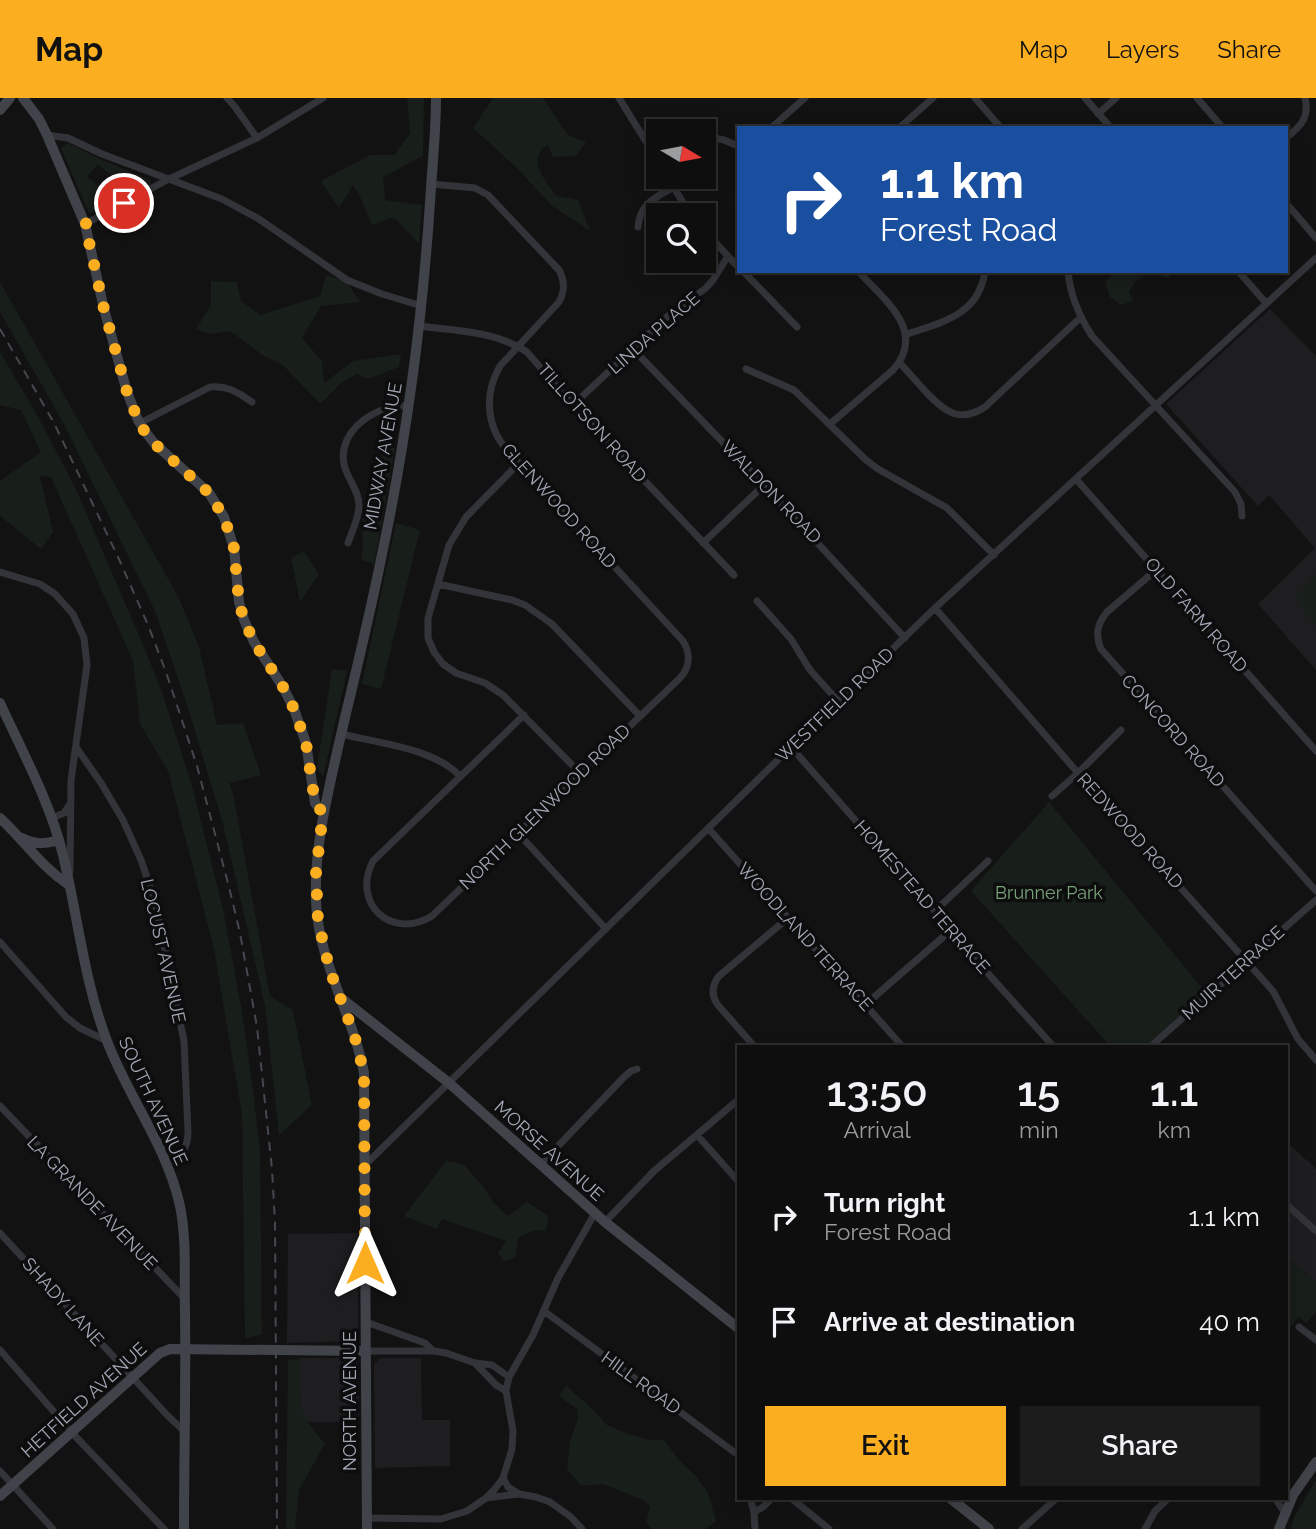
<!DOCTYPE html>
<html lang="en">
<head>
<meta charset="utf-8">
<style>
	:root { --surface:#0e0e0e; --page:#1c1c1c; --text:#f1f3f6; --muted:#9b9c9e; --line:#2e2e2e; --accent:#fcae21 }
	body { margin:0; font-family:Raleway,sans-serif; background:var(--page); color:var(--text); height:100vh; display:flex; flex-direction:column; font-size:26px; white-space:nowrap }
	* { box-sizing:border-box; margin:0 }
	p { font-size:23px; color:var(--muted) }
	.icon { flex:none; width:38px; height:38px; fill:none; stroke:currentColor; stroke-width:2; stroke-linecap:round; stroke-linejoin:round }
	.map { position:relative; flex:1; overflow:hidden }
	.panel { position:absolute; left:737px; top:947px; width:551px; height:455px; display:flex; flex-direction:column; background:var(--surface); border-radius:0px; box-shadow:0 4px 18px #0003,0 0 0 2px var(--line) }
	.panel>* { flex:none }
	.banner { position:absolute; left:737px; top:28px; width:551px; height:147px; border-radius:0px; box-shadow:0 4px 18px #0003,0 0 0 2px var(--line); background:#1a4fa0; color:#fff; overflow:hidden }
	.needle { width:46px; rotate:100deg }
	.fabs { position:absolute; left:646px; top:21px; display:grid; gap:14px }
	.fabs a { display:grid; place-items:center; width:70px; height:70px; border-radius:0px; background:var(--surface); box-shadow:0 4px 18px #0003,0 0 0 2px var(--line); font-size:35px }
	.pin { position:absolute; display:grid; place-items:center; width:60px; height:60px; color:#fff; margin:-30px; border:4px solid #fff; border-radius:50%; box-shadow:0 2px 7px #0007 }
	.me { position:absolute; width:77px; margin:-38px; rotate:0deg; stroke-linejoin:round; filter:drop-shadow(0 0 5px #0008) }
	.turn { display:flex; align-items:center; gap:24px; height:147px; padding:0 28px; font-size:32px }
	.turn .icon { width:91px; height:91px; stroke-width:2.5 }
	.turn b { display:block; font-size:49px; line-height:60px }
	.eta { display:flex; justify-content:space-evenly; align-items:center; height:119px; text-align:center }
	.eta b { font-size:42px; font-weight:600; line-height:49px }
	.primary-button { display:flex; gap:14px; margin-top:auto; padding:14px 28px }
	.primary-button a { flex:1; height:80px; border-radius:0px; background:var(--accent); color:#111; font-size:28px; font-weight:600; line-height:80px; text-align:center }
	.primary-button a+a { background:var(--page); color:var(--text) }
	ul { padding:0; list-style:none }
	li { display:flex; align-items:center; gap:21px; height:105px; padding:0 28px }
	li div { flex:1 }
	li b { display:block; font-size:26px }
	li em { font-style:normal }
	header { display:flex; align-items:center; gap:42px; box-sizing:border-box; height:98px; padding:0 35px; background:var(--accent); color:#111 }
	header strong { font-size:33px }
	nav { display:flex; gap:38px; margin-inline-start:auto; font-size:24px }
	.map>svg:first-child { display:block }
	.built { fill:#1e1e20 }
	.green { fill:#181e19; fill-rule:evenodd }
	.lines { fill:none; stroke-linecap:round; stroke-linejoin:round }
	.street { stroke:#323439; stroke-width:7 }
	.secondary { stroke:#404349; stroke-width:10 }
	.rail { stroke:#45484e; stroke-width:2; stroke-dasharray:9 7; stroke-linecap:butt }
	.route { stroke:#fcae21; stroke-width:12; stroke-dasharray:0 21.6 }
	.labels { text-anchor:middle; stroke-width:7; stroke-linejoin:round; paint-order:stroke }
	.street-label { font-size:18px; fill:#a2a8b5; stroke:#0d0d0e }
	.park-label { font-size:18px; fill:#78a179; stroke:#0d0d0e }
</style>
</head>
<body>
<header>
<strong>Map</strong>
<nav><a>Map</a><a>Layers</a><a>Share</a></nav>
</header>
<div class="map">
<svg width="1316" height="1431" viewBox="0 0 1316 1431">
	<rect width="100%" height="100%" fill="#121213"/>
	<!-- built -->
	<path class="built" d="M 1270,211 L 1316,258 L 1316,572 L 1258,506 L 1315,450 L 1269,397 L 1258,408 L 1166,306 Z
		M 1286,1043 L 1316,1071 L 1316,1184 L 1286,1158 Z
		M 358,1135 L 358,1240 L 355,1243 L 287,1245 L 288,1136 Z
		M 300,1260 L 353,1260 L 358,1264 L 359,1324 L 300,1324 Z
		M 380,1260 L 421,1260 L 422,1322 L 450,1322 L 450,1368 L 375,1370 L 374,1266 Z"/>
	<!-- green -->
	<path class="green" d="M 407,0 L 424,0 L 423,58 L 383,79 L 385,102 L 422,107 L 419,146 L 394,119 L 372,127 L 361,101 L 353,87 L 339,110 L 321,83 L 370,57 L 394,57 L 410,35 Z
		M 493,0 L 543,0 L 568,37 L 586,44 L 576,58 L 553,59 L 548,47 C 525,60 546,84 557,98 L 578,102 L 590,133 L 552,108 L 518,71 L 473,30 Z
		M 68,45 L 102,62 L 150,82 L 152,87 L 142,92 L 137,83 L 98,103 L 101,109 C 98,114 94,115 89,115 L 61,50 ZM 98,66 L 116,82 L 106,93 L 87,79 Z
		M 1116,173 L 1174,173 L 1168,180 L 1149,175 L 1136,183 L 1129,193 L 1133,203 L 1121,207 L 1110,199 L 1105,184 Z
		M 326,177 L 347,184 L 360,204 L 321,208 L 302,240 L 322,263 L 324,285 L 353,263 L 401,256 L 399,269 L 368,281 L 357,276 L 341,285 L 320,306 L 283,267 L 264,258 L 230,233 L 210,236 L 196,231 L 211,207 L 211,183 L 237,184 L 241,203 L 260,217 L 320,198 Z
		M 0,184 L 179,500 L 199,549 L 217,627 L 243,625 L 261,677 L 230,685 L 235,706 L 270,898 L 293,912 L 312,1007 L 279,1037 L 265,907 L 223,726 L 189,613 L 155,513 L 64,326 L 0,214 Z
		M 0,254 L 36,315 L 75,389 L 144,549 L 163,597 L 192,688 L 223,811 L 242,913 L 252,984 L 260,1053 L 262,1236 L 245,1241 L 242,1017 L 214,851 L 168,673 L 140,626 L 133,563 L 51,379 L 40,378 L 53,434 L 41,451 L 0,418 L 0,383 L 41,354 L 21,312 L 0,307 Z
		M 385,347 L 395,350 L 374,466 L 362,462 L 363,420 Z
		M 396,425 L 420,432 L 381,591 L 362,586 Z
		M 304,453 L 319,476 L 300,504 L 291,460 Z
		M 1316,476 L 1316,528 L 1294,501 Z
		M 332,571 L 347,573 L 323,679 L 317,669 Z
		M 1049,704 L 1206,895 L 1146,948 L 1110,948 L 971,793 Z
		M 446,1063 L 463,1066 L 482,1087 L 494,1105 L 508,1118 L 527,1104 L 548,1118 L 546,1133 L 535,1132 L 518,1140 L 515,1160 L 504,1163 L 498,1155 L 506,1143 L 442,1121 L 437,1131 L 404,1118 Z
		M 1286,1158 L 1316,1184 L 1316,1214 L 1306,1225 L 1299,1219 L 1286,1234 Z
		M 300,1261 L 301,1311 L 307,1323 L 325,1346 L 299,1392 L 295,1431 L 286,1431 L 288,1262 Z
		M 566,1288 L 586,1305 L 607,1327 L 628,1336 L 650,1342 L 664,1342 L 679,1362 L 696,1378 L 708,1395 L 716,1423 L 706,1431 L 652,1431 L 646,1425 L 650,1408 L 643,1402 L 603,1386 L 581,1388 L 567,1371 L 570,1343 L 578,1321 L 577,1311 L 559,1298 Z
		M 1316,1382 L 1316,1431 L 1291,1431 L 1295,1417 Z"/>
	<g class="lines">
		<!-- street -->
		<path class="street" d="M 227,0 L 235,9 L 257,40
			M 619,0 L 658,63
			M 975,0 L 1001,30
			M 1085,0 L 1111,30
			M 1197,0 L 1223,30
			M 1098,16 L 1116,0
			M 771,30 L 805,0
			M 899,30 L 933,0
			M 47,37 L 68,40 L 102,56 L 222,101 L 259,121 L 347,182 L 382,196 L 422,208
			M 704,38 L 724,42 L 738,48
			M 1286,40 C 1300,29 1310,19 1305,0
			M 667,79 L 691,117
			M 431,86 L 475,90 L 488,97 L 559,172 C 565,183 565,193 559,204 L 500,268 C 484,296 486,328 507,352 L 683,543 C 691,556 690,569 680,580 L 432,818 C 391,843 351,805 373,763 L 524,617
			M 1286,105 L 1316,140
			M 85,126 L 167,82 L 257,40 L 323,0
			M 638,129 C 640,105 655,100 674,89
			M 704,132 L 738,169
			M 743,173 L 797,229
			M 1068,173 C 1070,197 1079,218 1092,238 L 1235,394 L 1241,406 L 1242,418
			M 1238,173 L 1266,205
			M 419,228 C 456,233 496,233 527,254 L 573,307 L 734,477
			M 905,237 C 941,224 979,218 985,173
			M 633,251 L 764,387 L 905,540
			M 899,264 C 908,274 917,284 926,294 C 944,313 959,326 985,309 L 1081,219
			M 746,271 L 794,292 L 866,362 L 878,371 L 947,410 L 994,457
			M 573,307 L 668,218 L 706,190 L 713,182 L 728,158
			M 140,325 L 210,289 C 228,287 238,295 252,304
			M 830,326 L 893,272 C 928,233 883,201 858,173
			M 519,365 L 466,419 L 449,447 L 428,520 L 428,540 L 434,554 L 443,566 L 456,575 L 485,585 L 503,597 L 580,675
			M 1076,381 L 1316,653
			M 348,445 C 352,433 359,420 359,407 C 359,392 347,381 344,366 C 337,332 378,305 409,308
			M 703,445 L 764,387
			M 1156,472 L 1107,514 C 1097,526 1095,537 1101,551 L 1316,793
			M 0,474 L 40,486 L 55,496 L 73,516 L 84,540 L 87,567 L 71,682 L 70,774
			M 438,486 L 512,502 L 525,507 L 552,526 L 640,618
			M 757,503 L 791,541 L 810,572 L 839,604
			M 935,510 L 1078,675 L 1273,893 L 1298,941 L 1316,962
			M 341,636 C 378,645 433,650 460,678
			M 76,649 L 101,685 L 123,722 L 141,762 L 155,803 L 184,943 L 188,1034 C 188,1050 181,1060 167,1066
			M 791,649 L 935,813 L 950,833 L 1053,948
			M 1052,698 L 1078,675 L 1121,632
			M 52,720 L 64,715 L 70,706
			M 708,730 L 902,948
			M 518,735 L 606,831
			M 935,813 L 988,763
			M 0,844 L 66,919 L 80,930 L 107,943
			M 865,907 L 950,833
			M 754,948 L 717,906 C 711,896 712,887 719,878 L 788,820
			M 1151,948 L 1316,802
			M 0,1008 L 185,1201
			M 697,1037 L 738,1083
			M 541,1066 L 624,979 L 631,973 L 637,971
			M 365,1067 L 791,649 L 935,510 L 1316,160
			M 1286,1106 L 1316,1133
			M 605,1124 L 654,1073 L 738,1002
			M 0,1135 L 168,1318 L 184,1333
			M 544,1213 L 738,1357
			M 366,1224 L 425,1245 L 433,1253
			M 1299,1229 L 1316,1242
			M 0,1252 L 76,1339 L 164,1431
			M 366,1253 L 434,1253 L 446,1255 L 475,1265 L 492,1267 L 509,1279
			M 475,1265 L 496,1287 L 506,1293
			M 0,1373 L 53,1431
			M 503,1380 L 508,1389 L 519,1396
			M 486,1400 L 494,1392 L 503,1380 L 512,1351 L 513,1333 L 506,1293 L 509,1279 L 533,1237 L 558,1180 L 595,1115
			M 750,1400 L 754,1414 L 755,1431
			M 791,1400 L 829,1431
			M 1275,1400 L 1285,1415
			M 754,1414 L 763,1409 L 772,1400
			M 367,1420 L 441,1421 L 467,1413 L 486,1400 L 519,1396 L 536,1399 L 550,1404 L 571,1419 L 582,1431
			M 1022,1431 L 1057,1400
			M 1145,1431 L 1155,1413 L 1169,1400"/>
		<!-- secondary -->
		<path class="secondary" d="M 23,0 L 39,21 L 47,37 L 85,126 L 104,211 L 127,294 L 138,322 L 147,336 L 154,345 L 209,395 L 224,419 L 234,450 L 239,504 L 244,522 L 254,544 L 283,589 L 294,611 L 306,645 L 315,705 L 323,715
			M 0,12 L 10,0
			M 0,605 C 23,655 50,704 63,757 C 78,819 84,883 107,943 C 128,999 167,1048 180,1108 C 187,1143 184,1178 185,1213 C 186,1286 184,1358 184,1431
			M 0,720 C 25,743 40,768 69,787
			M 22,740 C 35,747 45,746 59,742
			M 341,900 L 449,985 L 605,1124 L 738,1230
			M 0,1398 L 160,1255 L 170,1251 L 366,1253
			M 950,1400 L 989,1431
			M 367,1431 L 364,975 C 353,916 318,864 316,803 C 314,747 328,695 340,641 C 354,581 369,521 381,461 C 406,344 422,225 430,105 C 432,70 436,35 436,0
			M 1279,1431 L 1293,1397 L 1316,1364"/>
		<!-- rail -->
		<path class="rail" d="M 0,231 L 54,325 L 118,459 L 148,527 L 166,574 L 197,668 L 229,789 L 240,835 L 257,929 L 272,1071 L 275,1125 L 277,1431"/>
	</g>
	<g class="lines">
		<!-- route -->
		<path class="route" d="M 124,105 L 85,126 L 104,211 L 127,294 L 138,322 L 146,336 L 154,345 L 209,395 L 224,419 L 234,450 L 239,504 L 244,522 L 254,544 L 283,589 L 294,611 L 306,645 L 315,705 L 323,715 L 316,774 L 318,823 L 330,873 L 354,936 L 364,975 L 365,1165"/>
	</g>
	<g class="labels">
		<!-- street labels -->
		<g class="street-label">
			<text transform="translate(654 235) rotate(-41)" y="6">LINDA PLACE</text>
			<text transform="translate(592 325) rotate(48)" y="6">TILLOTSON ROAD</text>
			<text transform="translate(383 358) rotate(-80)" y="6">MIDWAY AVENUE</text>
			<text transform="translate(771 394) rotate(46)" y="6">WALDON ROAD</text>
			<text transform="translate(559 408) rotate(48)" y="6">GLENWOOD ROAD</text>
			<text transform="translate(1196 517) rotate(49)" y="6">OLD FARM ROAD</text>
			<text transform="translate(835 607) rotate(-44)" y="6">WESTFIELD ROAD</text>
			<text transform="translate(1173 633) rotate(48)" y="6">CONCORD ROAD</text>
			<text transform="translate(545 709) rotate(-44)" y="6">NORTH GLENWOOD ROAD</text>
			<text transform="translate(1130 733) rotate(48)" y="6">REDWOOD ROAD</text>
			<text transform="translate(922 799) rotate(49)" y="6">HOMESTEAD TERRACE</text>
			<text transform="translate(805 839) rotate(48)" y="6">WOODLAND TERRACE</text>
			<text transform="translate(163 853) rotate(77)" y="6">LOCUST AVENUE</text>
			<text transform="translate(1233 875) rotate(-42)" y="6">MUIR TERRACE</text>
			<text transform="translate(153 1003) rotate(65)" y="6">SOUTH AVENUE</text>
			<text transform="translate(549 1053) rotate(42)" y="6">MORSE AVENUE</text>
			<text transform="translate(92 1105) rotate(46)" y="6">LA GRANDE AVENUE</text>
			<text transform="translate(63 1204) rotate(48)" y="6">SHADY LANE</text>
			<text transform="translate(641 1285) rotate(36)" y="6">HILL ROAD</text>
			<text transform="translate(84 1302) rotate(-42)" y="6">HETFIELD AVENUE</text>
			<text transform="translate(350 1303) rotate(-90)" y="6">NORTH AVENUE</text>
		</g>
		<!-- park labels -->
		<g class="park-label">
			<text x="1049" y="801">Brunner Park</text>
		</g>
	</g>
</svg>
<div class="fabs">
<a><svg class="needle" viewBox="-14 -14 28 28"><path d="M0-13l5 13h-10z" fill="#e53935"/><path d="M0 13l5-13h-10z" fill="#9b9c9e"/></svg></a>
<a><svg class="icon" aria-label="search" viewBox="0 0 24 24"><circle cx="10" cy="10" r="6"/><path d="M15 15l6 6"/></svg></a>
</div>
<div class="pin" style="left:124px;top:105px;background:#d93025"><svg class="icon" aria-label="arrive" viewBox="0 0 24 24"><path d="M6 21V4h12l-3 4 3 4H6"/></svg></div>
<svg class="me" style="left:365px;top:1165px" viewBox="-20 -20 40 40"><path d="M0-17L14 15 0 8-14 15z" fill="#fcae21" stroke="#fff" stroke-width="4"/></svg>
<div class="banner">
<div class="turn"><svg class="icon" aria-label="right" viewBox="0 0 24 24"><path d="M7 20v-9h11M14 6l5 5-5 5"/></svg><div><b>1.1 km</b>Forest Road</div></div>
</div>
<section class="panel">
<div class="eta">
<div><b>13:50</b><p>Arrival</p></div>
<div><b>15</b><p>min</p></div>
<div><b>1.1</b><p>km</p></div>
</div>
<ul>
<li><svg class="icon" aria-label="right" viewBox="0 0 24 24"><path d="M7 20v-9h11M14 6l5 5-5 5"/></svg><div><b>Turn right</b><p>Forest Road</p></div><em>1.1 km</em></li>
<li><svg class="icon" aria-label="arrive" viewBox="0 0 24 24"><path d="M6 21V4h12l-3 4 3 4H6"/></svg><div><b>Arrive at destination</b></div><em>40 m</em></li>
</ul>
<div class="primary-button"><a>Exit</a><a>Share</a></div>
</section>
</div>
</body>
</html>
